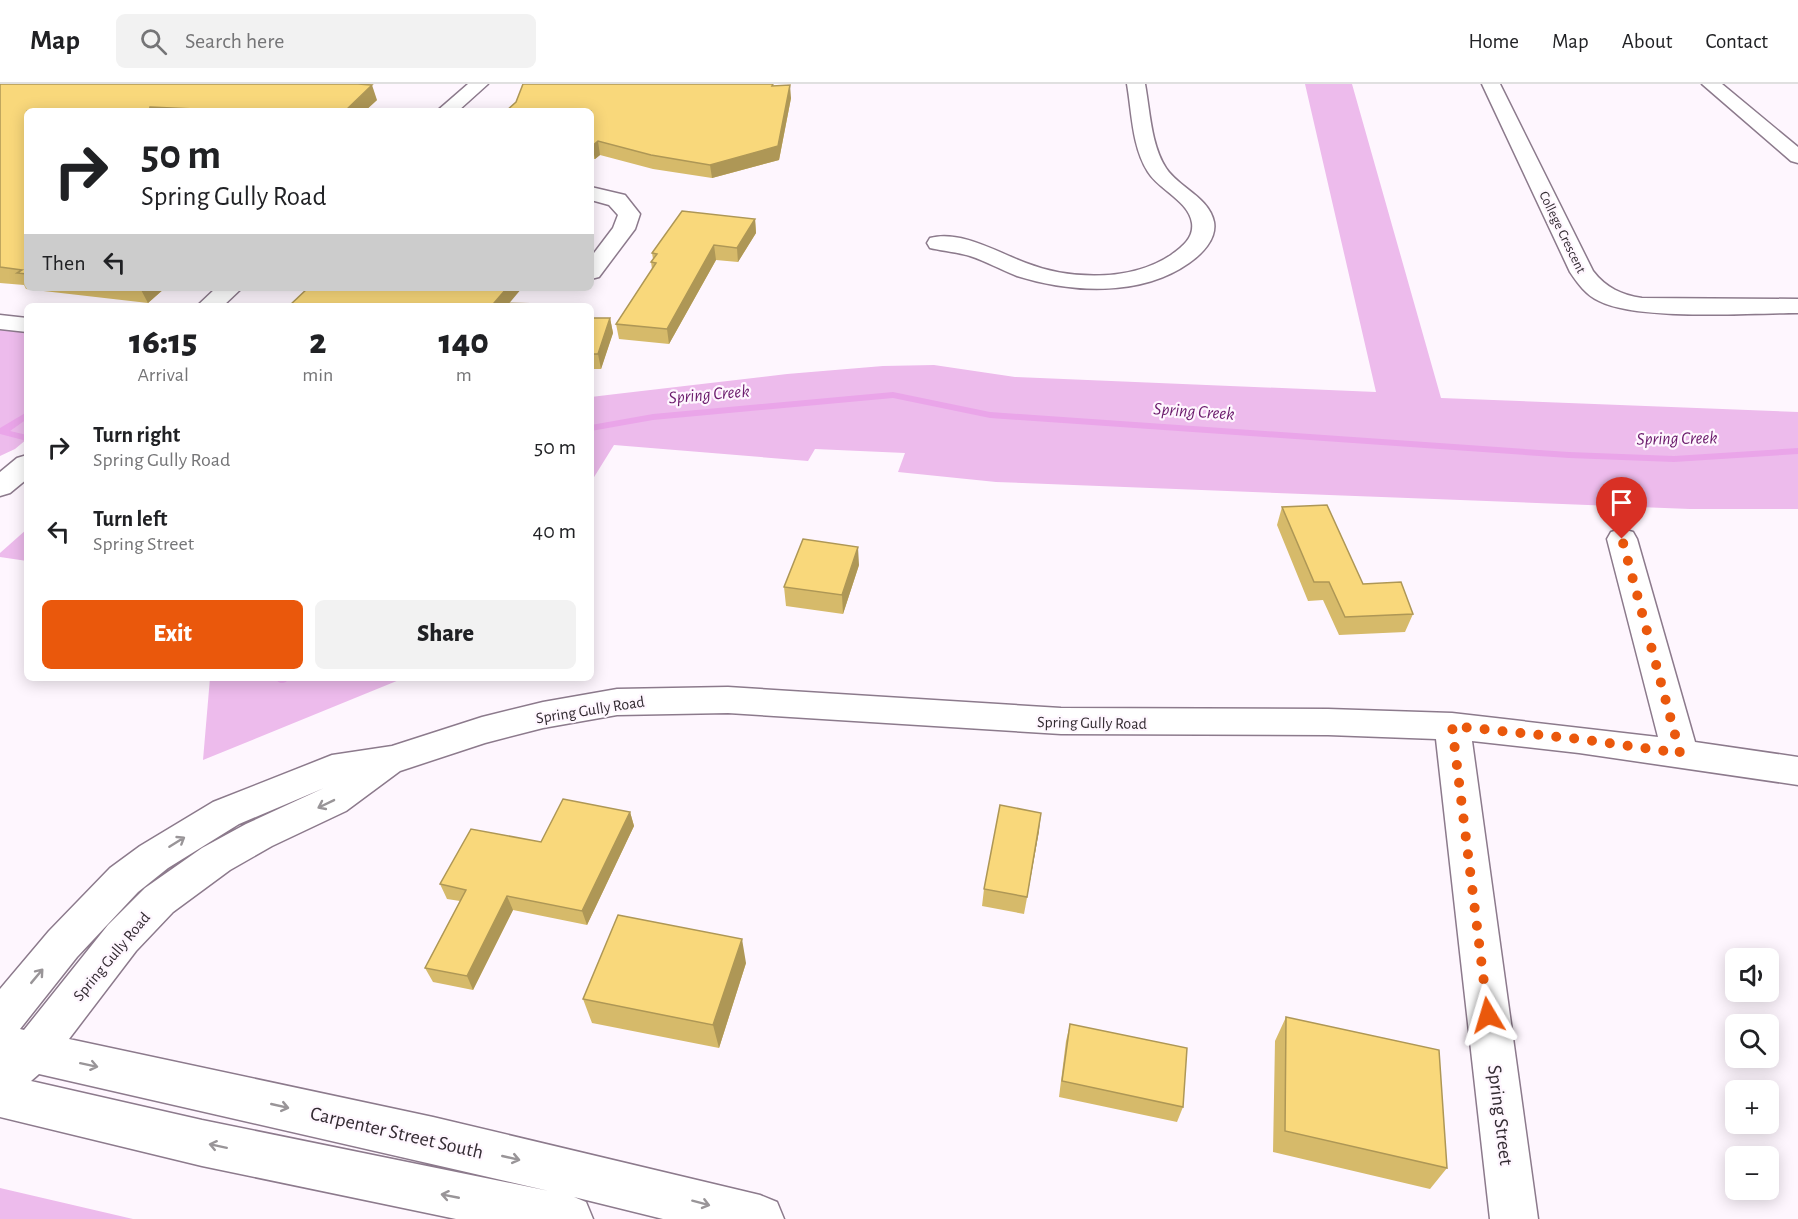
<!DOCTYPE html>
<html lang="en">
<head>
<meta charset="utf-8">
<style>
	:root { --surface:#fff; --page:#f2f2f2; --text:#202124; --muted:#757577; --line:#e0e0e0; --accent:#ea580c }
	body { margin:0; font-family:"Alegreya Sans",sans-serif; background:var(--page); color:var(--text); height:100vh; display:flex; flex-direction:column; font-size:22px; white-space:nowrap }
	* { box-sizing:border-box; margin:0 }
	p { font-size:20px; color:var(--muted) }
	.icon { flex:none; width:33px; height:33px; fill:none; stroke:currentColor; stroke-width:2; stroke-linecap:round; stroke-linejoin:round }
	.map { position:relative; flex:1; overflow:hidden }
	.sheet { position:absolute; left:24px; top:219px; width:570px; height:378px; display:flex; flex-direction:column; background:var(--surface); border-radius:9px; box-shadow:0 3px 15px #0003 }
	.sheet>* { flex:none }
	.top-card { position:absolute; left:24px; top:24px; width:570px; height:183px; border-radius:9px; box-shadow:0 3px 15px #0003; background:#fff; color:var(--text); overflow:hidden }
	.tools { position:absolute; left:1725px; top:864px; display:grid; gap:12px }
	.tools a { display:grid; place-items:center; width:54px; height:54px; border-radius:9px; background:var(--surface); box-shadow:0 3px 15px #0003; font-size:30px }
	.pin { position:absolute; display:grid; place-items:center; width:51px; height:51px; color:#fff; margin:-62px -26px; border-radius:50% 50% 50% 0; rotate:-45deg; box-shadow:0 0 6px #0007 }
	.pin .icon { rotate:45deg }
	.me { position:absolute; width:66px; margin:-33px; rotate:353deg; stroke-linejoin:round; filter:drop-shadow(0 0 4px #0008) }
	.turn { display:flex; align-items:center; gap:21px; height:126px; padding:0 18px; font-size:27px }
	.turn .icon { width:78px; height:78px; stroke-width:2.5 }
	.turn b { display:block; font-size:42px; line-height:51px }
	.then { display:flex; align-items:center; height:57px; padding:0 18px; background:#0003; gap:12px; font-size:22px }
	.eta { display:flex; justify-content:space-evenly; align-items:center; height:102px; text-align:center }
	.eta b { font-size:36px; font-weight:800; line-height:42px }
	.cta { display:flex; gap:12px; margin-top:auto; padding:12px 18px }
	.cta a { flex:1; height:69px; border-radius:9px; background:var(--accent); color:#fff; font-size:24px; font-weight:800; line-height:69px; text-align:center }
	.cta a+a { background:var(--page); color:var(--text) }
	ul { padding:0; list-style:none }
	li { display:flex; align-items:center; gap:18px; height:84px; padding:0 18px }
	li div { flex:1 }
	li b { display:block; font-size:22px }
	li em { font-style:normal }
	header { display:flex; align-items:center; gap:36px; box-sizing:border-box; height:84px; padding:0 30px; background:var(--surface); border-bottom:2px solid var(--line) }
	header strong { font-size:28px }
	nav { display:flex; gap:33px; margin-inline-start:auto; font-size:21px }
	.search { width:420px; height:54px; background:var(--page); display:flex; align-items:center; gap:15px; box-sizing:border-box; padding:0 21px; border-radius:9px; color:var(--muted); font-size:22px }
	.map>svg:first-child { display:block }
	.green { fill:#edbbec }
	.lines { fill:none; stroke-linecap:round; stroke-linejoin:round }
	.stream { fill:#eaa5e9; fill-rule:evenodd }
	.minor-casing { stroke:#8c7a8c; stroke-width:3 }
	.minor { fill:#fff; fill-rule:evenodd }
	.wall { fill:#d6ba6a }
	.shaded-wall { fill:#ae9756 }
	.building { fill:#f9d87b; stroke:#ae9756; stroke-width:1.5 }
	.oneway { stroke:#999598 }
	.route { stroke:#ea580c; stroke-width:10; stroke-dasharray:0 18 }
	.labels { text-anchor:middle; stroke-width:4.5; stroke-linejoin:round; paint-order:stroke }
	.far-street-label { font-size:14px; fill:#332b32; stroke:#fef6fe }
	.street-label { font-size:16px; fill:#332b32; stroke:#fef6fe }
	.water-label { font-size:18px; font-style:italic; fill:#6b1b6c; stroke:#fef6fe }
	.near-street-label { font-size:20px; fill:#332b32; stroke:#fef6fe }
</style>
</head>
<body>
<header>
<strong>Map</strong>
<div class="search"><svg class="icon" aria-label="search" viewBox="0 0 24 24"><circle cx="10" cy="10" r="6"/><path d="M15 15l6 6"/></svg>Search here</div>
<nav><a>Home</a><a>Map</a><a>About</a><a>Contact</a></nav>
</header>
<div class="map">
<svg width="1798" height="1135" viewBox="0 0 1798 1135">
	<rect width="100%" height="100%" fill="#fef6fe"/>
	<!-- green -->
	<path class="green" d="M 1305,0 L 1352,0 L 1441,314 L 1798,328 L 1798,425 L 1690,425 L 996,398 L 898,388 L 905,369 L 815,365 L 808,377 L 614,361 L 591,398 L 591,313 L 616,310 L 787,290 L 883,282 L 934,281 L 1015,293 L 1376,308 Z
		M 0,245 L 27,249 L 27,355 L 15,365 L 0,372 Z
		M 27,445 L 27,477 L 0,473 L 0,469 Z
		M 210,594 L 404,594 L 203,676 Z
		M 0,1104 L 133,1135 L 0,1135 Z"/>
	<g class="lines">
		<!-- stream -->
		<path class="stream" d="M 893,308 L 990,328 L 1569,368 L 1674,372 L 1798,364 L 1798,370 L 1674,378 L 1569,374 L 990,334 L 893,314 L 653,336 L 591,347 L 591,341 L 653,330 Z
			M 27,328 L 27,335 L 10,347 L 27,351 L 27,357 L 0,350 L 0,344 Z
			M 275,594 L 288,594 L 288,595 L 286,598 C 281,600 278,599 275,594 Z"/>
		<defs>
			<path id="minor" d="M 468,0 L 488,0 L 458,27 L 437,27 Z
				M 1127,0 L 1145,0 C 1150,27 1151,61 1166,84 C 1179,104 1209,113 1214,138 C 1217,155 1202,170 1189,179 C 1141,213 1071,209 1017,192 C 1001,186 986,177 970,172 C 957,168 943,167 930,164 L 927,159 L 930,154 C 961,146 997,168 1026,179 C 1069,196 1131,198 1171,171 C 1182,163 1194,154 1192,139 C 1189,117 1159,106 1148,88 C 1132,63 1132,29 1127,0 Z
				M 1482,0 L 1500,0 L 1593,187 C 1606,204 1622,211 1642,214 L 1798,215 L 1798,229 C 1751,229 1638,237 1599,217 C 1586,211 1578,200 1570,188 Z
				M 1702,0 L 1722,0 L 1798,63 L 1798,79 L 1791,77 Z
				M 591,103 L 625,111 L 640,130 L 635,145 L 599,193 L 591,195 L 591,173 L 613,144 L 618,131 L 609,121 L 591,116 Z
				M 216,204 L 242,204 L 223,222 L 197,222 Z
				M 0,231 L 27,234 L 27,248 L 0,245 Z
				M 27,371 L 27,395 L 10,409 L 0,412 L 0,388 L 17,374 Z
				M 1622,445 L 1633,448 L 1637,455 L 1695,658 L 1798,673 L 1798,701 L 1579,669 L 1472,657 L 1538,1135 L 1490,1135 L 1436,655 L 1328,651 L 1061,650 L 728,629 L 617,631 L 543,644 L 485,659 L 400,687 L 346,727 L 272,762 L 230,786 L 173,828 L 136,867 L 69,955 L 433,1033 L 760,1111 L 777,1118 L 784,1135 L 663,1135 L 574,1113 L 586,1118 L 593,1135 L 456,1135 L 202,1082 L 0,1033 L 0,905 L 49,847 L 110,784 L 140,762 L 213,718 L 332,671 L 392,662 L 482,633 L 543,618 L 617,605 L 728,603 L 1061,624 L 1328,625 L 1452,629 L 1658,653 L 1607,455 L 1611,448 ZM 324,704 L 246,740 L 202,764 L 145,804 L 108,841 L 24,946 L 20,945 L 77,873 L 138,808 L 168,784 L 239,740 ZM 39,990 L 549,1107 L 202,1036 L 31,997 Z"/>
		</defs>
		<!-- minor casing -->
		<use href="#minor" class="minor-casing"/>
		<!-- minor -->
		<use href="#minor" class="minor"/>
	</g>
	<!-- wall -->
	<path class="wall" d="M 0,0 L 377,16 L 365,27 L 27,27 L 27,204 L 165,204 L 148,219 L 26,205 L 24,201 L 0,199 Z
		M 791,14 L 779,76 L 712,94 L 653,85 L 600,71 L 595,75 L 591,75 L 591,27 Z
		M 755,135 L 756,149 L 738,178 L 716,176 L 669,260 L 619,255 L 616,240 L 652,185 L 651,178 L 653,175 L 652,169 Z
		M 591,234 L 610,234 L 613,249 L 601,285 L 591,285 Z
		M 1282,423 L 1363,500 L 1413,530 L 1405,548 L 1339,551 L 1323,516 L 1308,517 L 1277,441 Z
		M 859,481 L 843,530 L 786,522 L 784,503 Z
		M 630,728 L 634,742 L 587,841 L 513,826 L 473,906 L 433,898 L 425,884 L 460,817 L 447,815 L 440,800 L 541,758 Z
		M 1039,747 L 1024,830 L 982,822 L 984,805 Z
		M 746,879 L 719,964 L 592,939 L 583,915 Z
		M 1286,933 L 1447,1084 L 1430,1105 L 1273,1068 L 1275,957 Z
		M 1070,940 L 1183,1023 L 1177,1038 L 1059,1013 L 1066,957 Z"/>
	<!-- shaded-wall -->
	<path class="shaded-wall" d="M 372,1 L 377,16 L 365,27 L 345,27 Z
		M 790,1 L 791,14 L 779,76 L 712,94 L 710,81 Z
		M 598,57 L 600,71 L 595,75 L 592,62 Z
		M 755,135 L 756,149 L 738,178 L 737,164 Z
		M 714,161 L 716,176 L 669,260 L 667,245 Z
		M 140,204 L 165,204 L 148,219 Z
		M 507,204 L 522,204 L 507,222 L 494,219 Z
		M 610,234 L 613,249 L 601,285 L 598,270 Z
		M 858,463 L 859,481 L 843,530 L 842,511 Z
		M 630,728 L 634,742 L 587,841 L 582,827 Z
		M 1041,729 L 1039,747 L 1024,830 L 1027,813 Z
		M 507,812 L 513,826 L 473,906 L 467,892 Z
		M 742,855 L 746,879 L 719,964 L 713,941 Z"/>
	<!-- building -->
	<path class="building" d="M 0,0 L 358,0 L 372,1 L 345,27 L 241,27 L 150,23 L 149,27 L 27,27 L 27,190 L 17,189 L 22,186 L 0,183 Z
		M 523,0 L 773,0 L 772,2 L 790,1 L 778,62 L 710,81 L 651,71 L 598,57 L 592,62 L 591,62 L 591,27 L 506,27 L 516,18 Z
		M 682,127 L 755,135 L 737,164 L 714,161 L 667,245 L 616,240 L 656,179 L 651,178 L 657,170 L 652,169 Z
		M 308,204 L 507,204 L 494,219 L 540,220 L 539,222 L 289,222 Z
		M 591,234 L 610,234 L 598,270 L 591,270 Z
		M 1327,421 L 1363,500 L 1401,498 L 1413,530 L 1345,533 L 1329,498 L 1314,498 L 1282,423 Z
		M 803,455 L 858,463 L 842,511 L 784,503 Z
		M 563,715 L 630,728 L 582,827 L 507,812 L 467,892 L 425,884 L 466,806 L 440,800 L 471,745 L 541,758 Z
		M 1000,721 L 1041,729 L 1027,813 L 984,805 Z
		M 618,831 L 742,855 L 713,941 L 583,915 Z
		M 1286,933 L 1439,966 L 1447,1084 L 1285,1047 Z
		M 1070,940 L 1187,964 L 1183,1023 L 1062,997 Z"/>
	<!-- one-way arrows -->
	<defs><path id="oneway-shaft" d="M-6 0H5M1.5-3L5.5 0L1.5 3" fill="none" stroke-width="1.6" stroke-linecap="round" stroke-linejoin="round" transform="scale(1.5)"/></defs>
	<g class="oneway">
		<use href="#oneway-shaft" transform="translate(326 720) rotate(154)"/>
		<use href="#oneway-shaft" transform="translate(177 758) rotate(-32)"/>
		<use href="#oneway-shaft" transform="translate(37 892) rotate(-50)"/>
		<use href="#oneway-shaft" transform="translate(89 981) rotate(12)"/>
		<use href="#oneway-shaft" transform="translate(280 1022) rotate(13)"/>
		<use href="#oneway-shaft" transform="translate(218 1062) rotate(-168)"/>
		<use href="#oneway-shaft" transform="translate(511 1074) rotate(13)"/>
		<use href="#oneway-shaft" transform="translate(450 1112) rotate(-169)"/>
		<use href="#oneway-shaft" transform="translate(701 1119) rotate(15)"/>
	</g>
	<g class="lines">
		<!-- route -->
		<path class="route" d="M 1488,931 L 1452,642 L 1579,655 L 1680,669 L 1622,455"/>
	</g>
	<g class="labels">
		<!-- far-street labels -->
		<g class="far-street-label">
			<text transform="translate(1563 148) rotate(64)" y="5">College Crescent</text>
		</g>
		<!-- street labels -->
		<g class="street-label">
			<text transform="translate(590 625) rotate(-9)" y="6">Spring Gully Road</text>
			<text transform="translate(1092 638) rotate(1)" y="6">Spring Gully Road</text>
			<text transform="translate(111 872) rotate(-50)" y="6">Spring Gully Road</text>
		</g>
		<!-- water labels -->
		<g class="water-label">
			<text transform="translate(709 310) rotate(-5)" y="6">Spring Creek</text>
			<text transform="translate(1194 327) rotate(4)" y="6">Spring Creek</text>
			<text transform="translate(1677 354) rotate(-1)" y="6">Spring Creek</text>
		</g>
		<!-- near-street labels -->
		<g class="near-street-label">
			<text transform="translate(1501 1031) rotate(83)" y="7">Spring Street</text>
			<text transform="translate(397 1048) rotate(13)" y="7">Carpenter Street South</text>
		</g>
	</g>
</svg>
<div class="tools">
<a><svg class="icon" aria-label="sound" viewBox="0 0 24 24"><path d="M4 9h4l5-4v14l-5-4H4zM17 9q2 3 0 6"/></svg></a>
<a><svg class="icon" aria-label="search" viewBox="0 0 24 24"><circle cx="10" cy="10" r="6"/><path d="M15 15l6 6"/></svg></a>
<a>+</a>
<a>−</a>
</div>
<div class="pin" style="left:1622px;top:455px;background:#d93025"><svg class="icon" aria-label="arrive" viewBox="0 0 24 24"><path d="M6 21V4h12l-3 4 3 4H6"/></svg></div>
<svg class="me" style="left:1488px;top:931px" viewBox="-20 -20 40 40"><path d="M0-17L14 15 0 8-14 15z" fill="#ea580c" stroke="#fff" stroke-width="4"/></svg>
<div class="top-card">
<div class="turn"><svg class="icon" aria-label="right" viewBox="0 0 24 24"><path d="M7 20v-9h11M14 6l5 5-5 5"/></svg><div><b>50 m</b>Spring Gully Road</div></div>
<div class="then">Then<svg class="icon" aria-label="left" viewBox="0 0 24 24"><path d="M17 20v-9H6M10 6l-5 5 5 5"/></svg></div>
</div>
<section class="sheet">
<div class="eta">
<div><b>16:15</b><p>Arrival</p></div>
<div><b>2</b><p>min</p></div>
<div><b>140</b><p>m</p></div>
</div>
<ul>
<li><svg class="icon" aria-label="right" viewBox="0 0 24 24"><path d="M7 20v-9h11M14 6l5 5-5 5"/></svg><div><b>Turn right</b><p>Spring Gully Road</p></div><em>50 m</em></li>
<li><svg class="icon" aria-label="left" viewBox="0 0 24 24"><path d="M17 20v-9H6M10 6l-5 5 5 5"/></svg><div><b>Turn left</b><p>Spring Street</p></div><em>40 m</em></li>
</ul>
<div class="cta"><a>Exit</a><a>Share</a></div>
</section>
</div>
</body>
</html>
